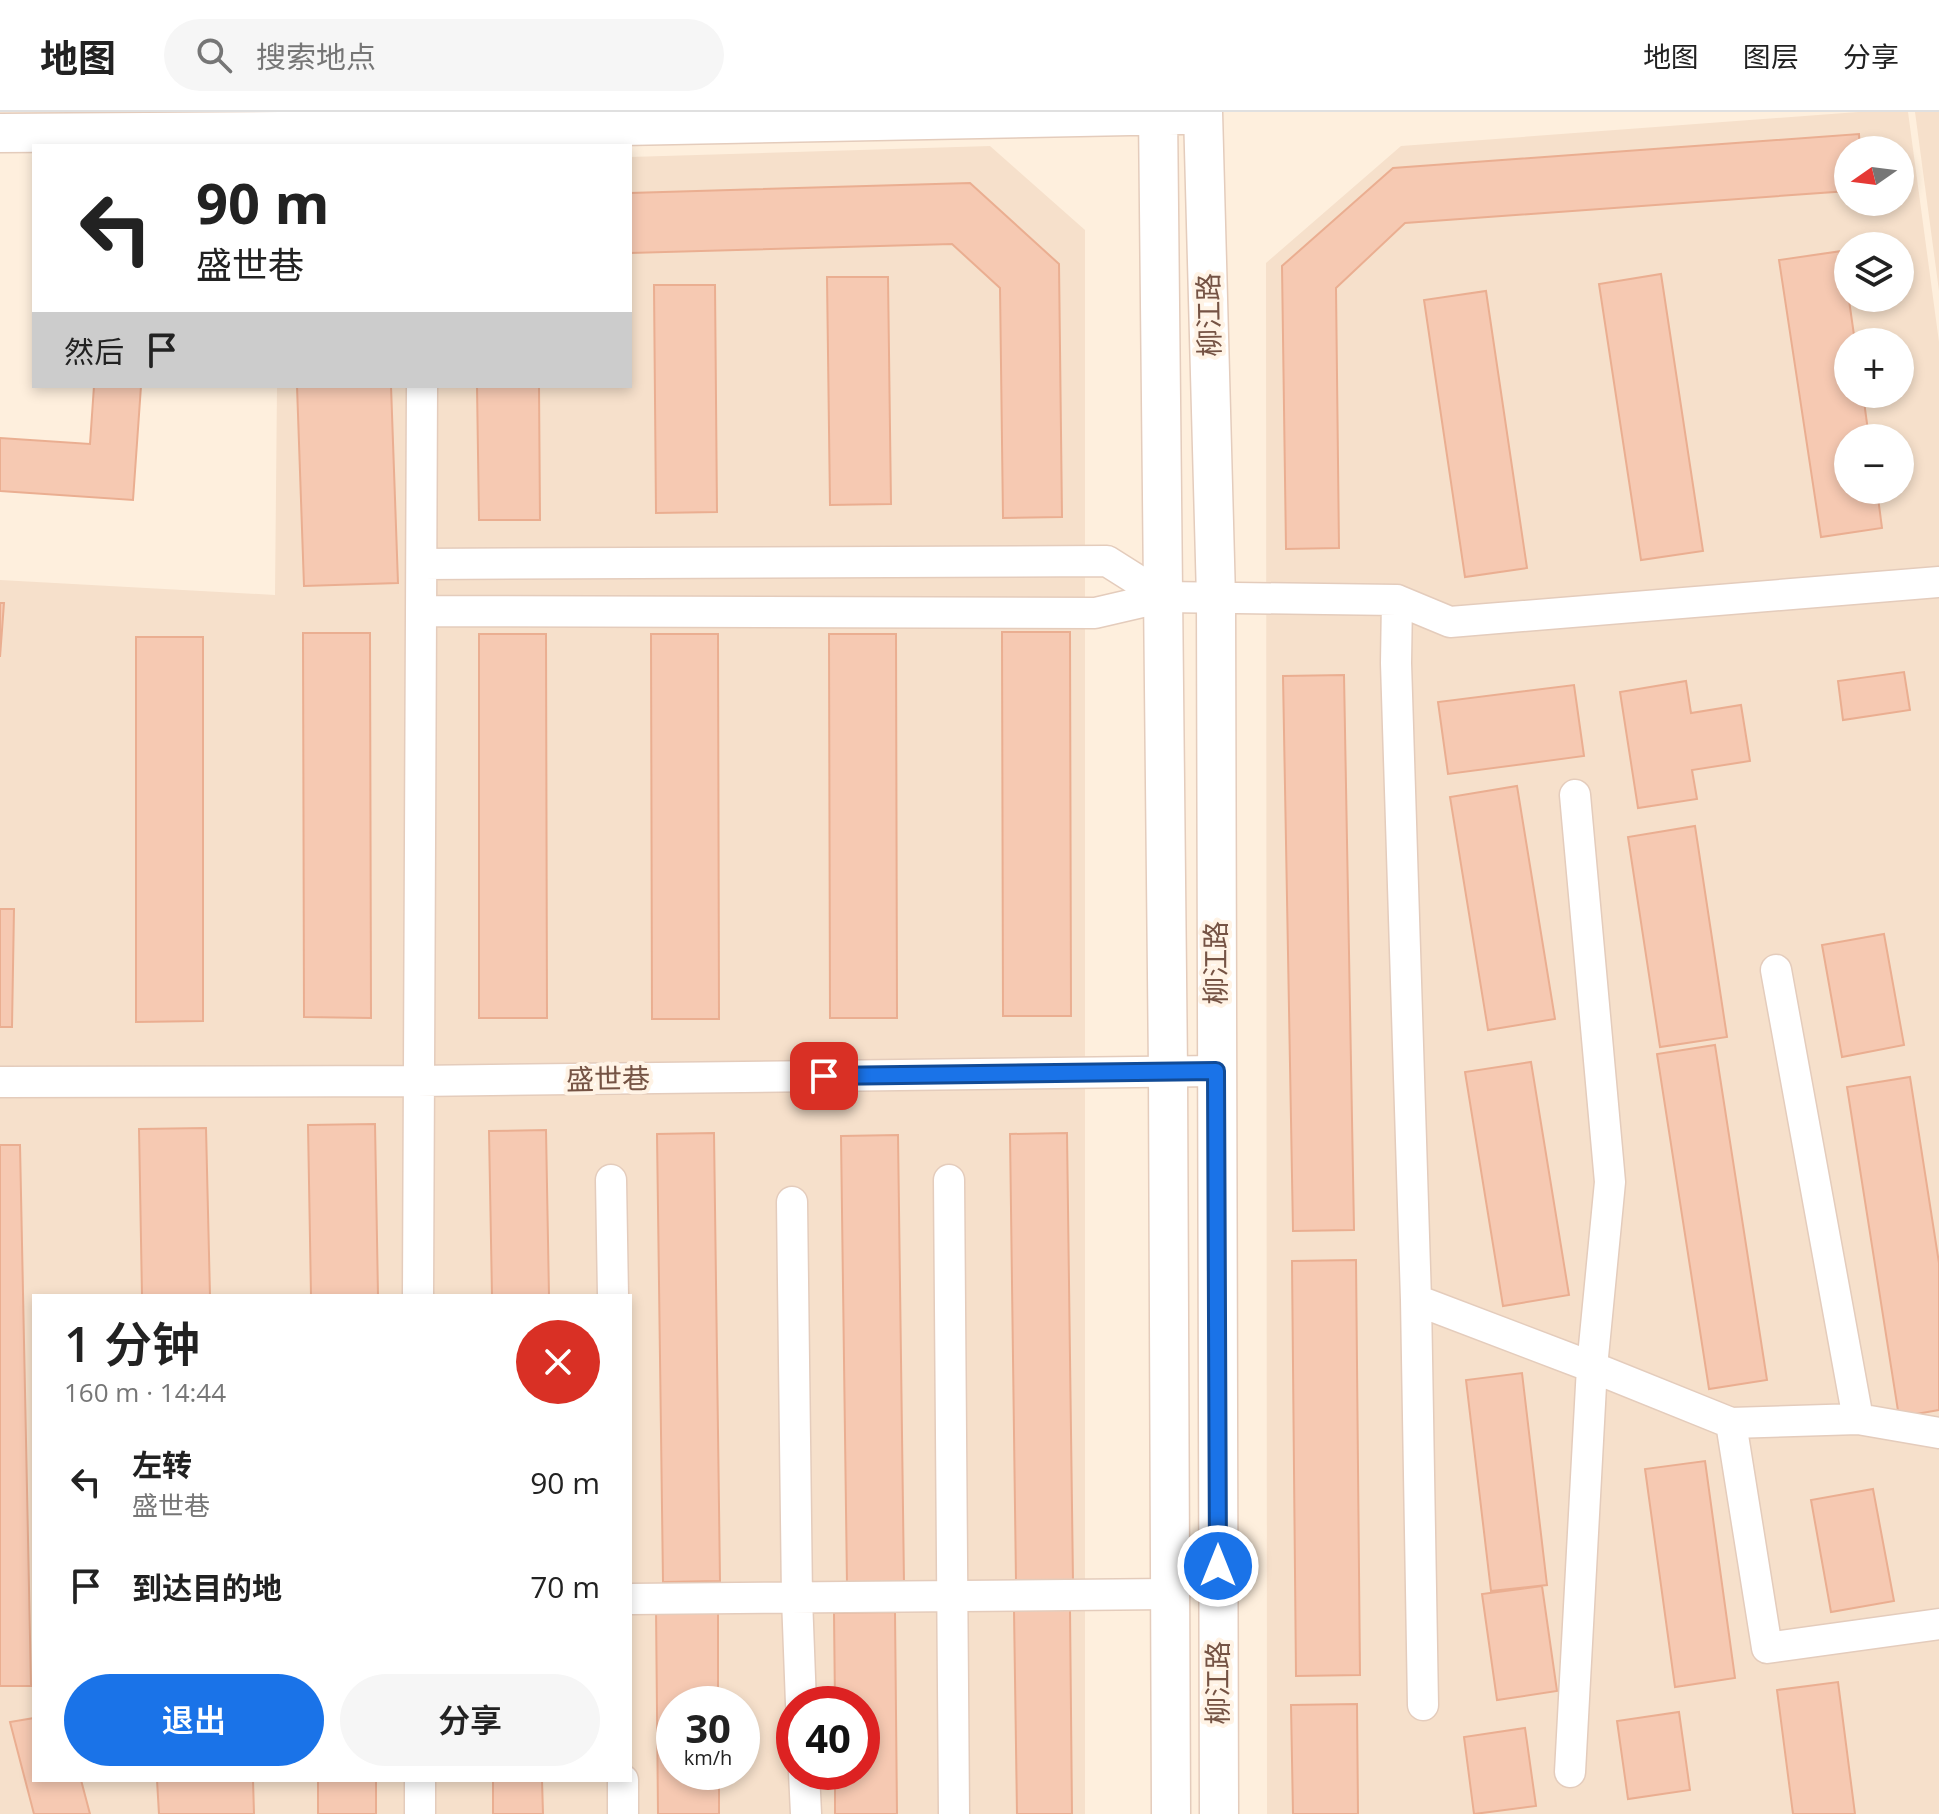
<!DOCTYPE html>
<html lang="zh">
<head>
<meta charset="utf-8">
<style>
	:root { --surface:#fff; --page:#f6f6f6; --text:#222; --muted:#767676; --line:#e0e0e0; --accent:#1a73e8 }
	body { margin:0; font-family:"Open Sans","Noto Sans SC",sans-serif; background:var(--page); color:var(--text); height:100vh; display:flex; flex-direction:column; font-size:30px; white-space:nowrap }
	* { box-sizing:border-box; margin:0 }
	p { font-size:26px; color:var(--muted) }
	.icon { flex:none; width:44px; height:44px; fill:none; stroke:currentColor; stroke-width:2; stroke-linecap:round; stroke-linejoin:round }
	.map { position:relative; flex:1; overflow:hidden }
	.side { position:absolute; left:32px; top:1182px; width:600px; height:488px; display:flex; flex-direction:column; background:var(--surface); border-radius:0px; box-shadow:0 4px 12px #0003 }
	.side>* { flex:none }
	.guide { position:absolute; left:32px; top:32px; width:600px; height:244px; border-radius:0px; box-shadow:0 4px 12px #0003; background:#fff; color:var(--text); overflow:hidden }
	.needle { width:52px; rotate:256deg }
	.tools { position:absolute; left:1834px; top:24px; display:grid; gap:16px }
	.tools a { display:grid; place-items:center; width:80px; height:80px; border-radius:50%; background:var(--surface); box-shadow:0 4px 12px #0003; font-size:40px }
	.speed { position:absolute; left:656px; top:1574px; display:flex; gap:16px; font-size:40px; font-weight:700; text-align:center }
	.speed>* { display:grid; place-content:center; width:104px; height:104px; border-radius:50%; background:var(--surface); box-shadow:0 4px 12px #0003; line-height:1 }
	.speed small { font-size:20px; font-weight:400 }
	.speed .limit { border:12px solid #d22; background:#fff; color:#111 }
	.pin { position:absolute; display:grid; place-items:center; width:68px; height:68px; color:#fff; margin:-34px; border-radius:16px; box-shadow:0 4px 12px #0006 }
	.me { position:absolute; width:88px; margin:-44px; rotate:0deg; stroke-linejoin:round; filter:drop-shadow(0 0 6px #0008) }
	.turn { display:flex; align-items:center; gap:28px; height:168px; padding:0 32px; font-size:36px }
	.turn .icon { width:104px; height:104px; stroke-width:2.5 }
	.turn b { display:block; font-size:56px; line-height:68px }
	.then { display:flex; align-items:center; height:76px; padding:0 32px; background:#0003; gap:16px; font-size:30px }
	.round { display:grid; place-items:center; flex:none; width:84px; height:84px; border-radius:42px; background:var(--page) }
	.headline { display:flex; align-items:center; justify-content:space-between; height:136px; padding:0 32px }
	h1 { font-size:48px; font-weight:600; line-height:60px }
	.cta { display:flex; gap:16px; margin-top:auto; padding:16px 32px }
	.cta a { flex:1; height:92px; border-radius:48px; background:var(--accent); color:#fff; font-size:32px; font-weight:600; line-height:92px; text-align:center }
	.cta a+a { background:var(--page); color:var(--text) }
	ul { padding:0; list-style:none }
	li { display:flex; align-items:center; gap:24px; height:104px; padding:0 32px }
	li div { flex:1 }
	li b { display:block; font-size:30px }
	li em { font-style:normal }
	header { display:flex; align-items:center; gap:48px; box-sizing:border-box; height:112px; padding:0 40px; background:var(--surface); border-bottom:2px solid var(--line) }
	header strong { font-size:38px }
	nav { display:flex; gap:44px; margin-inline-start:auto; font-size:28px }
	.search { width:560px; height:72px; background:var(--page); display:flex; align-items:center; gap:20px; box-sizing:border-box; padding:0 28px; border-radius:44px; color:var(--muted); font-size:30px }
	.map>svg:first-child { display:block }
	.residential { fill:#f6e0cb; fill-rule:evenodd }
	.building { fill:#f6c9b2; stroke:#eaae91; stroke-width:2 }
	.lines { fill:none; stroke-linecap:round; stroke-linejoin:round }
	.minor-casing { stroke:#e4ccbc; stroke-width:33 }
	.tertiary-casing { stroke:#e4ccbc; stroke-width:41 }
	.minor { stroke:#fff; stroke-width:30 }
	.tertiary { stroke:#fff; stroke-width:38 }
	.route-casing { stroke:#114b97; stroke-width:20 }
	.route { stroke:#1a73e8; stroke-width:14 }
	.labels { text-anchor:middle; stroke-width:8; stroke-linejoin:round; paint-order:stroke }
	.street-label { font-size:28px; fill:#755344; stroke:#fff3e5 }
</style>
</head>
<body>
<header>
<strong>地图</strong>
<div class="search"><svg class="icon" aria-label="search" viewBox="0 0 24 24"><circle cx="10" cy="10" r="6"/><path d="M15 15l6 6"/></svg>搜索地点</div>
<nav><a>地图</a><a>图层</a><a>分享</a></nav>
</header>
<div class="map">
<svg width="1939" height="1702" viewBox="0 0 1939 1702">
	<rect width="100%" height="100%" fill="#feefdd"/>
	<!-- residential -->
	<path class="residential" d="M 1858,0 L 1908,0 L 1939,230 L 1939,1702 L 1267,1702 L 1266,151 L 1401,34 ZM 1848,38 L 1900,38 L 1900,90 L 1848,90 ZM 1848,134 L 1900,134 L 1900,186 L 1848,186 ZM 1848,230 L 1900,230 L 1900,282 L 1848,282 ZM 1848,326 L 1900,326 L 1900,378 L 1848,378 Z
		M 1915,0 L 1939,0 L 1939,179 Z
		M 990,34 L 1085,118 L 1085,1702 L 0,1702 L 0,468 L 275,483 L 277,274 L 630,274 L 630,45 ZM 34,1184 L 630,1184 L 630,1668 L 34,1668 ZM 674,1592 L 742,1592 L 742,1660 L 674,1660 ZM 794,1592 L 862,1592 L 862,1660 L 794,1660 Z"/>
	<!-- building -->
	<path class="building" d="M 1859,22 L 1860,38 L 1848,38 L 1848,79 L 1405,111 L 1336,176 L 1339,436 L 1286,437 L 1282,154 L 1393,56 Z
		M 970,71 L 1059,152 L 1062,405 L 1003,406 L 1000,176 L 952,132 L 630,141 L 630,81 Z
		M 1842,139 L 1855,230 L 1848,230 L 1848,282 L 1863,282 L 1869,326 L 1848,326 L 1848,378 L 1877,378 L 1882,416 L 1821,425 L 1779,148 Z
		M 1661,162 L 1703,439 L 1641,448 L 1599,172 Z
		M 827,165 L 888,165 L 891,392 L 830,393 Z
		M 654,173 L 715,173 L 717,400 L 656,401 Z
		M 1486,179 L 1527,456 L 1465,465 L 1424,188 Z
		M 94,274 L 141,274 L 133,388 L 0,379 L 0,326 L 90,332 Z
		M 297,274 L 391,274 L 398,471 L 304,474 Z
		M 477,274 L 539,274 L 540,408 L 479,408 Z
		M 0,491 L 4,491 L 0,545 Z
		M 1002,520 L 1070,520 L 1071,904 L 1003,904 Z
		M 303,521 L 370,521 L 371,906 L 304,905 Z
		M 479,522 L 546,522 L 547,906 L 479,906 Z
		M 651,522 L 718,522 L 719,907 L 652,907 Z
		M 829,522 L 896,522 L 897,906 L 830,906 Z
		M 136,525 L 203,525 L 203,909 L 136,910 Z
		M 1904,560 L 1910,598 L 1843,608 L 1838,569 Z
		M 1344,563 L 1354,1118 L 1293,1119 L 1283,564 Z
		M 1686,569 L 1691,601 L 1741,593 L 1750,649 L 1692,658 L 1697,687 L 1638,696 L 1620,580 Z
		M 1574,573 L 1584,644 L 1448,662 L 1438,590 Z
		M 1517,674 L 1555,907 L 1488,918 L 1450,685 Z
		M 1695,714 L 1727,925 L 1660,935 L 1628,725 Z
		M 0,797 L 14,797 L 12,915 L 0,915 Z
		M 1884,822 L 1904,933 L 1842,945 L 1822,833 Z
		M 1715,933 L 1767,1268 L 1709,1277 L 1657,942 Z
		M 1531,950 L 1569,1183 L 1503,1194 L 1465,960 Z
		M 1910,965 L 1939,1151 L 1939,1298 L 1899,1305 L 1847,975 Z
		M 375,1012 L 378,1184 L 311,1184 L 308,1013 Z
		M 206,1016 L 210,1184 L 142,1184 L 139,1017 Z
		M 546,1018 L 549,1184 L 492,1184 L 489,1019 Z
		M 714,1021 L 720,1469 L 663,1470 L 657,1022 Z
		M 1067,1021 L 1073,1470 L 1016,1470 L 1010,1022 Z
		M 898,1023 L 904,1472 L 847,1472 L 841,1024 Z
		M 0,1033 L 20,1033 L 31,1574 L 0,1574 Z
		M 1356,1148 L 1360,1563 L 1296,1564 L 1292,1149 Z
		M 1522,1261 L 1547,1473 L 1491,1479 L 1466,1268 Z
		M 1705,1349 L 1735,1566 L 1675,1575 L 1645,1357 Z
		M 1873,1377 L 1894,1489 L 1831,1500 L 1811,1388 Z
		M 1542,1474 L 1557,1579 L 1497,1588 L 1482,1482 Z
		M 656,1496 L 718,1496 L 718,1592 L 674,1592 L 674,1660 L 719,1660 L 719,1702 L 658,1702 Z
		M 1070,1497 L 1072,1702 L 1017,1702 L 1014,1498 Z
		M 895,1500 L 897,1702 L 835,1702 L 835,1660 L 862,1660 L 862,1592 L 835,1592 L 834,1501 Z
		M 1838,1570 L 1855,1702 L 1793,1702 L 1777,1578 Z
		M 1357,1592 L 1358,1702 L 1293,1702 L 1291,1593 Z
		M 1679,1600 L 1690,1678 L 1628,1687 L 1617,1609 Z
		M 34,1606 L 34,1668 L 81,1668 L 90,1702 L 34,1702 L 10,1610 Z
		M 1525,1616 L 1536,1694 L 1474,1702 L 1464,1625 Z
		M 157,1668 L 253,1668 L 254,1702 L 159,1702 Z
		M 318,1668 L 376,1668 L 376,1702 L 318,1702 Z
		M 493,1668 L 542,1668 L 543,1702 L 493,1702 Z"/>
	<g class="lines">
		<defs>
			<path id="minor" d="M 422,452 L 1107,449 L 1164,485 L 1397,488 L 1450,510 L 1939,470
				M 1397,488 L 1396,551 L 1416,1188 L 1592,1255 L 1731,1311 L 1858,1307 L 1939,1321
				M 422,499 L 1095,501 L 1164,485
				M 1776,858 L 1858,1307
				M 0,970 L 417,969 L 1216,959
				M 611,1068 L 613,1184
				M 949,1068 L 954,1702
				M 792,1090 L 797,1486 L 801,1592
				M 418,1184 L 422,274
				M 1416,1188 L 1423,1593
				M 1731,1311 L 1767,1536 L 1939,1512
				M 630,1487 L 1169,1482
				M 804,1660 L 806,1702
				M 1570,1660 L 1592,1255 L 1610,1070 L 1575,683
				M 420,1668 L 420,1702
				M 623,1668 L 623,1702"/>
			<path id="tertiary" d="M 1158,0 L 1168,959 L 1171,1702
				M 1203,0 L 1216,486 L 1219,1702
				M 0,21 L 421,18 L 1181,3"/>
		</defs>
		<!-- minor casing -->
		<use href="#minor" class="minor-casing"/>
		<!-- tertiary casing -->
		<use href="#tertiary" class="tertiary-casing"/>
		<!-- minor -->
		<use href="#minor" class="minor"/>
		<!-- tertiary -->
		<use href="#tertiary" class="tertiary"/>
	</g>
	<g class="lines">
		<defs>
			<path id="route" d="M 824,964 L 1216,959 L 1218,1454"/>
		</defs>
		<!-- route casing -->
		<use href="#route" class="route-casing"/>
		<!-- route -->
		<use href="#route" class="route"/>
	</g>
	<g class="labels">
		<!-- street labels -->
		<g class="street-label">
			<text transform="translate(1209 203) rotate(-91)" y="10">柳江路</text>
			<text transform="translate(1216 851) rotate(-90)" y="10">柳江路</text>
			<text transform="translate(608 967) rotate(-1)" y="10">盛世巷</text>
			<text transform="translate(1218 1571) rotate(-90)" y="10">柳江路</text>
		</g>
	</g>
</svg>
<div class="tools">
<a><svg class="needle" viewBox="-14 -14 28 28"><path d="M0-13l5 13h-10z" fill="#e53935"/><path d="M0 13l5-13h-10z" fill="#767676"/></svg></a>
<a><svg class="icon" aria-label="layers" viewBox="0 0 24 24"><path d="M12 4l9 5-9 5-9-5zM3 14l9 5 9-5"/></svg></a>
<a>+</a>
<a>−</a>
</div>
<div class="speed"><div>30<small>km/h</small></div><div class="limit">40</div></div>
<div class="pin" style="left:824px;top:964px;background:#d93025"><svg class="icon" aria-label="arrive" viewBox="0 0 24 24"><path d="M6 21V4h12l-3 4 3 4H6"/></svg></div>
<svg class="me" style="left:1218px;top:1454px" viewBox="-20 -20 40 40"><circle r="17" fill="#1a73e8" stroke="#fff" stroke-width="3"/><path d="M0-11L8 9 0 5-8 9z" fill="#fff"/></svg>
<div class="guide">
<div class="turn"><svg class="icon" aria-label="left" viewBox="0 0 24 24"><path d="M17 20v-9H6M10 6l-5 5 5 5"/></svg><div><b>90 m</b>盛世巷</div></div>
<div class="then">然后<svg class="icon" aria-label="arrive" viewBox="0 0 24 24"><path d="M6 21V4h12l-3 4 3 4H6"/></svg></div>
</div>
<section class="side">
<div class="headline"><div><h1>1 分钟</h1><p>160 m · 14:44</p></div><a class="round" style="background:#d93025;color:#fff"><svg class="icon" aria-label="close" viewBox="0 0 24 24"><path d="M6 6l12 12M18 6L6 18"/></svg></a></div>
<ul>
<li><svg class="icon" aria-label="left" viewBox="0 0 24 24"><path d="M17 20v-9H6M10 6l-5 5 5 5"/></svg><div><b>左转</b><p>盛世巷</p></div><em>90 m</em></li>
<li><svg class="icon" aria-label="arrive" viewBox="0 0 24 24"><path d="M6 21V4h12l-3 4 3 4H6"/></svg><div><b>到达目的地</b></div><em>70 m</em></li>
</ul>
<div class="cta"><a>退出</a><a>分享</a></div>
</section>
</div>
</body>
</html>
